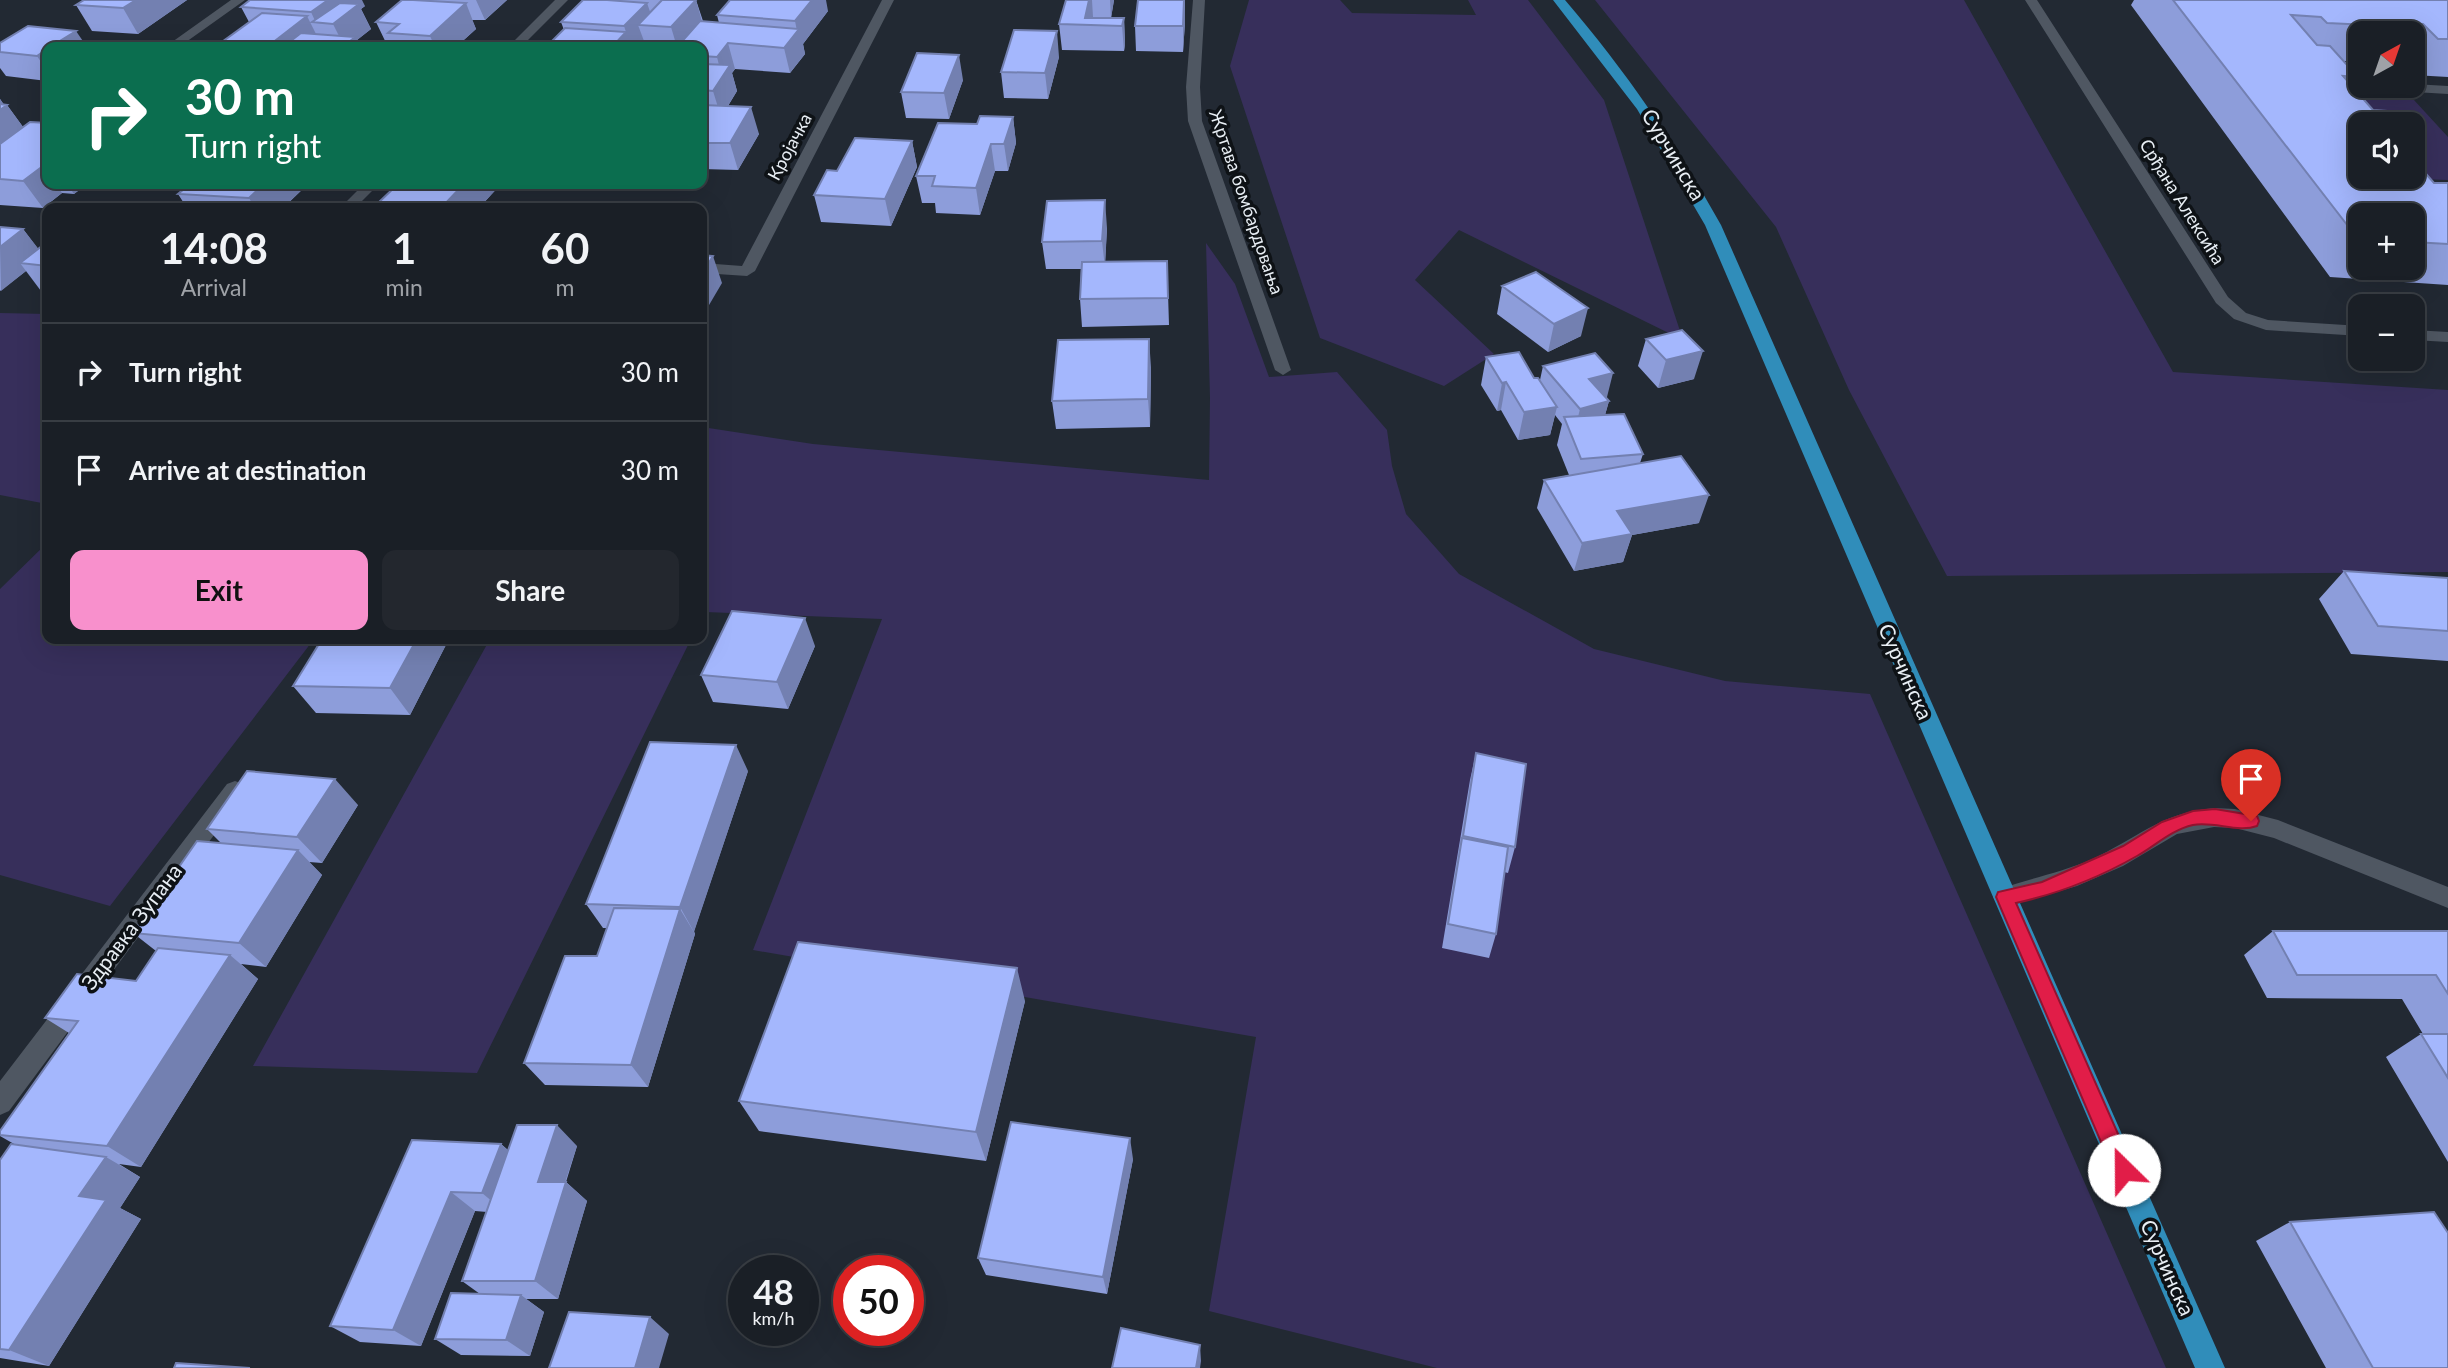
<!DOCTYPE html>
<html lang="en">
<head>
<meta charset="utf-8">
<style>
	:root { --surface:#1a1f26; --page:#23272e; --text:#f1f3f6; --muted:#9fa2a7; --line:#383d43; --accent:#f890cc }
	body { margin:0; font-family:Lato,sans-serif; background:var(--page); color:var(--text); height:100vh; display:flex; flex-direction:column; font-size:26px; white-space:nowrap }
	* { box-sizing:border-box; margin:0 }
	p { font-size:23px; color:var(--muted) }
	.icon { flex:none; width:38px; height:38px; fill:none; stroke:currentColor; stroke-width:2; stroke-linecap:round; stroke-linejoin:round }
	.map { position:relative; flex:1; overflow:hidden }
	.sheet { position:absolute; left:42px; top:203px; width:665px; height:441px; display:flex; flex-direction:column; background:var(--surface); border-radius:14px; box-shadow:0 7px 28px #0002,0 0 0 2px var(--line) }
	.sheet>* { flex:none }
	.banner { position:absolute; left:42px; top:42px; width:665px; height:147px; border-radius:14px; box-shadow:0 7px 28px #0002,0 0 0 2px var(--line); background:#0b6e4f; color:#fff; overflow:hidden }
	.needle { width:46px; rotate:40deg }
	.buttons { position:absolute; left:2348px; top:21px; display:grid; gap:14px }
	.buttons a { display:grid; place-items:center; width:77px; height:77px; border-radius:14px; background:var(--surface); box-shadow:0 7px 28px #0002,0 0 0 2px var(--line); font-size:35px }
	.speed { position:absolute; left:728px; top:1255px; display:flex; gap:14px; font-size:35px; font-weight:700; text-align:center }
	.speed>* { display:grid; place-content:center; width:91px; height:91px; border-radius:50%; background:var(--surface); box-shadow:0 7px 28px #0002,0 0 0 2px var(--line); line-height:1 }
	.speed small { font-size:18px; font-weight:400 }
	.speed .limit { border:10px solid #d22; background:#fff; color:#111 }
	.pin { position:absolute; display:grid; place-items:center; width:60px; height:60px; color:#fff; margin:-72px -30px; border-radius:50% 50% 50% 0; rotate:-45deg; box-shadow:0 0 7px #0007 }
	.pin .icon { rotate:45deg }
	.me { position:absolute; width:77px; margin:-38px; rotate:337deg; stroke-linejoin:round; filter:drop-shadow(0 0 5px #0008) }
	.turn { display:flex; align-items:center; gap:24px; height:147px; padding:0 28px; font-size:32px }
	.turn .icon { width:91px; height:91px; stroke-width:2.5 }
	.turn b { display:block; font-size:49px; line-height:60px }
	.eta { display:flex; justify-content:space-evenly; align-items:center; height:119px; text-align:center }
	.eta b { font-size:42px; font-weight:700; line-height:49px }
	.cta { display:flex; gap:14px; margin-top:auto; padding:14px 28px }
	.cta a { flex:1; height:80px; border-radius:14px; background:var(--accent); color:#111; font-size:28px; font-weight:700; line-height:80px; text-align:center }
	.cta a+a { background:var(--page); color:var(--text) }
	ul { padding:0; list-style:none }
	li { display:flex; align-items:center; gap:21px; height:98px; padding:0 28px; border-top:2px solid var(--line) }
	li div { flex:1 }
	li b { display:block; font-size:26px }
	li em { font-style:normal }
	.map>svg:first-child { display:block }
	.green { fill:#372f5b }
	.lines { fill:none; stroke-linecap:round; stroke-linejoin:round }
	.minor { fill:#4f5762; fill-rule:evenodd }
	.major { fill:#308dba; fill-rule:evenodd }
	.wall { fill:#8d9dda; fill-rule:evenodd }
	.shaded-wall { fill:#7380b1 }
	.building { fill:#a4b7fd; stroke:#7380b1; stroke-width:2 }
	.route { fill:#e11d48; stroke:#92132f; stroke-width:2 }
	.labels { text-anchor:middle; stroke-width:7; stroke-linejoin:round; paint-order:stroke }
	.far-street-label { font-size:18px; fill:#e8eef4; stroke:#0e1216 }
	.street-label { font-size:21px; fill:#e8eef4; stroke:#0e1216 }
</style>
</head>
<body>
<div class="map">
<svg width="2448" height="1368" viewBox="0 0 2448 1368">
	<rect width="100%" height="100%" fill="#222933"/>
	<!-- green -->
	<path class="green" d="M 1249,0 L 1340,0 L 1352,13 L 1476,15 L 1468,0 L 1528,0 L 1604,100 L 1683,340 L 1459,230 L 1415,280 L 1494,354 L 1444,386 L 1320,338 L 1230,66 Z
		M 1595,0 L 1964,0 L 2173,372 L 2448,390 L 2448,572 L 1947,576 L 1849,390 L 1776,227 Z
		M 2324,71 L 2361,73 L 2361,86 L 2373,86 L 2385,99 L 2414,100 L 2448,137 L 2448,180 L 2418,179 L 2413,173 L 2413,124 L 2371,124 Z
		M 1206,243 L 1235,284 L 1269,377 L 1337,372 L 1387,430 L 1392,466 L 1406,514 L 1459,574 L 1594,649 L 1725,681 L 1870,694 L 2166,1368 L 1437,1368 L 1209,1311 L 1256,1037 L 753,950 L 882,619 L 705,612 L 702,617 L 702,427 L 813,444 L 1209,480 L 1210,398 Z
		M 0,313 L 47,314 L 47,504 L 0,495 Z
		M 47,543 L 47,639 L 314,639 L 110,906 L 0,875 L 0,589 Z
		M 490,639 L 691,639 L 477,1073 L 253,1066 Z"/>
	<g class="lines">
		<!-- minor -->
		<path class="minor" d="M 231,0 L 245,0 L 179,47 L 165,47 Z
			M 555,0 L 568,0 L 521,47 L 508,47 Z
			M 882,0 L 894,0 L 755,271 L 747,276 L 702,273 L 702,263 L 742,266 Z
			M 1193,0 L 1205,0 L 1200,87 L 1202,121 L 1291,370 L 1283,375 L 1275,370 L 1188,121 L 1186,87 Z
			M 2025,0 L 2037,0 L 2228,297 L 2246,313 L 2268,320 L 2361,326 L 2361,336 L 2266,330 L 2234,319 L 2216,303 Z
			M 2413,84 L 2448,86 L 2448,94 L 2381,90 L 2374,86 Z
			M 364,184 L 379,184 L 355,208 L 340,208 Z
			M 2413,330 L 2448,332 L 2448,342 L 2413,340 Z
			M 235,781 L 243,784 L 246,790 L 243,796 L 9,1111 L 0,1115 L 0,1081 L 227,784 Z
			M 2214,808 L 2235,809 L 2278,820 L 2448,887 L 2448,908 L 2274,838 L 2235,828 L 2214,827 L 2177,834 L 2123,866 L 2077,886 L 2005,907 L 1997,904 L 1993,897 L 1997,890 C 2027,879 2060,873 2090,860 C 2137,839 2159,813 2214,808 Z"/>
		<!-- major -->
		<path class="major" d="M 1553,0 L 1565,0 C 1625,70 1676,144 1721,225 L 2225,1368 L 2195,1368 L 1705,225 L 1637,109 Z"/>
	</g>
	<!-- wall -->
	<path class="wall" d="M 84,0 L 187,0 L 138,34 L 92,31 L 76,5 Z
		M 402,0 L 507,0 L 485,20 L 472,20 L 476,29 L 456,47 L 388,47 L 376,22 Z
		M 583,0 L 696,0 L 703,21 L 719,23 L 717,15 L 828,11 L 803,44 L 805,54 L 790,73 L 735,69 L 732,73 L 737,91 L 728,106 L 759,134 L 738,170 L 702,169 L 702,47 L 646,47 L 644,41 L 564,30 L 561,22 Z
		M 1066,0 L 1114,0 L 1111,18 L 1093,18 L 1124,18 L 1125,44 L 1124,51 L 1062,50 L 1059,24 Z
		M 1185,0 L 1185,22 L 1183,52 L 1136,51 L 1135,26 Z
		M 2134,0 L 2448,0 L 2448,77 L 2413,75 L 2413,33 L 2361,33 L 2361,62 L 2344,61 L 2358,77 L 2352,87 L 2361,124 L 2434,183 L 2448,183 L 2448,285 L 2330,277 L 2131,5 ZM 2361,215 L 2413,215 L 2413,268 L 2361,268 Z
		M 365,6 L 361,9 L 371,29 L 357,40 L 360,47 L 249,22 L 241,7 Z
		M 0,43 L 47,47 L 47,81 L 6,76 L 0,68 Z
		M 1059,57 L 1048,99 L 1004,98 L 1001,72 Z
		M 963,80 L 949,119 L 906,118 L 901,92 Z
		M 0,99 L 4,105 L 7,105 L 23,127 L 47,123 L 47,184 L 87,184 L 74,194 L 62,193 L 43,208 L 0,205 Z
		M 1013,117 L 1016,143 L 1008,171 L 995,171 L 980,215 L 936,213 L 935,203 L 922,203 L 916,176 Z
		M 912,141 L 917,167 L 891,226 L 821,222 L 814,195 L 837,171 Z
		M 190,184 L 308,184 L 283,208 L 187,208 L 178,194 Z
		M 501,184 L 479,208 L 378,208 L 376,205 Z
		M 0,227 L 23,229 L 38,249 L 47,242 L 47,291 L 41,291 L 26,271 L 0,291 Z
		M 1107,228 L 1105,262 L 1167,261 L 1169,325 L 1082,327 L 1080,299 L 1081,269 L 1046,269 L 1042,242 Z
		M 1502,286 L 1581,336 L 1548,352 L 1497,314 Z
		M 1646,339 L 1694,379 L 1658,388 L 1638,366 Z
		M 1486,357 L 1540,380 L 1543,366 L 1606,399 L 1609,401 L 1605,415 L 1643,454 L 1640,463 L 1699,523 L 1632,535 L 1623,562 L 1574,571 L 1537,508 L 1544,480 L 1569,475 L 1557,445 L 1562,424 L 1555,415 L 1550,435 L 1518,440 L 1501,410 L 1497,411 L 1481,385 Z
		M 1151,367 L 1150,427 L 1056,429 L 1052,401 Z
		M 2344,571 L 2448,578 L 2448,661 L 2351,654 L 2319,599 Z
		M 449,639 L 410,715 L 316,713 L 293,686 Z
		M 815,646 L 788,709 L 713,702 L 701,675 Z
		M 1476,753 L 1515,847 L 1508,873 L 1504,872 L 1496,934 L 1489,958 L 1442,948 L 1470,780 Z
		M 748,771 L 694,931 L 695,934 L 648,1087 L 545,1085 L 524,1063 L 597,956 L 607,928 L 603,928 L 586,904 Z
		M 358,805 L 322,863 L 309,862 L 322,875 L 266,967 L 241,964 L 258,979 L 141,1167 L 119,1164 L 140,1177 L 120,1208 L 141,1219 L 49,1366 L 0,1358 L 0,1160 L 14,1144 L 0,1136 L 0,1131 L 69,1033 L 45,1018 L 136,981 L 156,951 L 133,933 L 222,844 L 207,829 Z
		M 2273,931 L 2448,931 L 2448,1162 L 2386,1057 L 2421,1034 L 2423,1034 L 2402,999 L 2267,998 L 2244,955 Z
		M 1025,1001 L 986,1161 L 759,1131 L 739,1101 Z
		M 412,1140 L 501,1144 L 508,1150 L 577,1146 L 566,1182 L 587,1201 L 558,1299 L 526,1299 L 544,1312 L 530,1356 L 461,1355 L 435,1339 L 480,1294 L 462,1281 L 487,1212 L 475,1211 L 421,1346 L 360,1342 L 330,1326 Z
		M 1133,1159 L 1107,1294 L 986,1275 L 978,1258 Z
		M 2290,1222 L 2448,1368 L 2326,1368 L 2256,1241 Z"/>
	<!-- shaded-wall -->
	<path class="shaded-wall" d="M 136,0 L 187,0 L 138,34 L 123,8 Z
		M 328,0 L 362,0 L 365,6 L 361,9 L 371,29 L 357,40 L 360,47 L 343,47 L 344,46 L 333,24 L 316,23 L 311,12 Z
		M 476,0 L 507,0 L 485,20 Z
		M 696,0 L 703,25 L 677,47 L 671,27 Z
		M 812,0 L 826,0 L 828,11 L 803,44 L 805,54 L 790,73 L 784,48 L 797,31 L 795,21 Z
		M 1089,0 L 1092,0 L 1093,17 L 1091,25 L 1085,18 Z
		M 1110,0 L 1114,0 L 1111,18 Z
		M 1185,0 L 1185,22 L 1183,52 L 1183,26 Z
		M 466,3 L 476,29 L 456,47 L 435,47 L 430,36 Z
		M 647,3 L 655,26 L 638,25 L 644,41 L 637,47 L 612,47 L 626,32 L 624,26 Z
		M 307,16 L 320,42 L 313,47 L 267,47 Z
		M 1124,18 L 1125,44 L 1124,51 L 1122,26 Z
		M 76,31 L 87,47 L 50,47 Z
		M 1057,31 L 1059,57 L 1048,99 L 1045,73 Z
		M 728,43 L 735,69 L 732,73 L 737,91 L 721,117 L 713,91 L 722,77 L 717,57 Z
		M 47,49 L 47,71 L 37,56 Z
		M 959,55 L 963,80 L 949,119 L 944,93 Z
		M 0,99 L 5,106 L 7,105 L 26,131 L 0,151 Z
		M 751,107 L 759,134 L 738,170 L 730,143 Z
		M 1013,117 L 1016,143 L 1008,171 L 1004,144 Z
		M 912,141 L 917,167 L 891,226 L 885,199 Z
		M 991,144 L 995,171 L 980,215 L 976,188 Z
		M 43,166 L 47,172 L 47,184 L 56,184 L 62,193 L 43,208 L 23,181 Z
		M 67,184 L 87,184 L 74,194 Z
		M 264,184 L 308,184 L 283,208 L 255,208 L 249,198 Z
		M 464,184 L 501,184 L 479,208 L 441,208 Z
		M 1105,200 L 1107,228 L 1105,268 L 1102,241 Z
		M 23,229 L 44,256 L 20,263 L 26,271 L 1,291 L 0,247 Z
		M 713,256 L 722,283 L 702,317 L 702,274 Z
		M 1588,308 L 1581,336 L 1548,352 L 1554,324 Z
		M 1149,339 L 1151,367 L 1150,427 L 1148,399 Z
		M 1703,351 L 1694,379 L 1658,388 L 1666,360 Z
		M 1613,373 L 1606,401 L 1589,379 Z
		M 1506,382 L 1501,410 L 1497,411 L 1502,383 Z
		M 1609,401 L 1601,429 L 1573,437 L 1580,409 Z
		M 1557,407 L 1550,435 L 1518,440 L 1524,412 Z
		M 1709,495 L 1699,523 L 1632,535 L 1623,562 L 1574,571 L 1582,543 L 1617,511 Z
		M 805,618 L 815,646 L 788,709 L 777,682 Z
		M 417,639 L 449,639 L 410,715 L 390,688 Z
		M 736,745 L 748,771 L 694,932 L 680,907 Z
		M 335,779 L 358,805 L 322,863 L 297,837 Z
		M 298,850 L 322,875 L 266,967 L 239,943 Z
		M 680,909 L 695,934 L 648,1087 L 631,1065 Z
		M 230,955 L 258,979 L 141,1167 L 107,1146 Z
		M 1017,968 L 1025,1001 L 986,1161 L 976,1132 Z
		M 557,1125 L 577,1146 L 559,1201 L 538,1182 Z
		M 1130,1138 L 1133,1159 L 1107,1294 L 1103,1277 Z
		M 501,1144 L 523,1164 L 505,1212 L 482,1193 Z
		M 106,1157 L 140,1177 L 120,1208 L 141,1219 L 49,1366 L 9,1350 L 79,1196 Z
		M 566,1182 L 587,1201 L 558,1299 L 535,1281 Z
		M 451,1192 L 475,1211 L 421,1346 L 393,1330 Z
		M 521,1295 L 544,1312 L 530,1356 L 506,1340 Z
		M 650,1317 L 669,1334 L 659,1368 L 635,1368 Z
		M 1200,1345 L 1201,1361 L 1200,1368 L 1196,1368 Z"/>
	<!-- building -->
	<path class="building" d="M 84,0 L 136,0 L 123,8 L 76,5 Z
		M 250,0 L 328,0 L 311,12 L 241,7 Z
		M 402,0 L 413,0 L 466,3 L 430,36 L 388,33 L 399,24 L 376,22 Z
		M 583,0 L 607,0 L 647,3 L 624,26 L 561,22 Z
		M 662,0 L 696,0 L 671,27 L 638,25 Z
		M 730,0 L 812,0 L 795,21 L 717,15 Z
		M 1066,0 L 1089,0 L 1085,18 L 1124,18 L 1122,26 L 1059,24 Z
		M 1138,0 L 1184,0 L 1183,26 L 1135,26 Z
		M 2173,0 L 2448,0 L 2448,39 L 2438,39 L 2423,24 L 2386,22 L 2390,26 L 2327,23 L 2321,17 L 2291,15 L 2317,45 L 2330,46 L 2358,77 L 2343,76 L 2373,110 L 2387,111 L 2399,124 L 2361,124 L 2361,177 L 2413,177 L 2413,159 L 2434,183 L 2448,183 L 2448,244 L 2413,242 L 2413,215 L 2361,215 L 2361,239 L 2358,239 Z
		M 340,3 L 359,4 L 333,24 L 312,22 Z
		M 262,13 L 307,16 L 267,47 L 215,47 Z
		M 700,21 L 799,29 L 784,48 L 728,43 L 717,57 L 702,56 L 702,47 L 677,47 Z
		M 28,26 L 76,31 L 50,47 L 47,47 L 47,49 L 37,56 L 0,52 L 0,43 Z
		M 565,28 L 626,32 L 612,47 L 546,47 Z
		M 1014,30 L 1057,31 L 1045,73 L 1001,72 Z
		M 301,33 L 355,37 L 343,47 L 283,47 Z
		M 917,53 L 959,55 L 944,93 L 901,92 Z
		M 702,64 L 730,65 L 713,91 L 702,90 Z
		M 0,104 L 7,105 L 0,110 Z
		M 702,105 L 751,107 L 730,143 L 702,143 Z
		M 980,116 L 1013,117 L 1004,144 L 991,144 L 976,188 L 932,186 L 935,176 L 916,176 L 938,123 L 977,124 Z
		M 30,122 L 47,123 L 47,166 L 43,166 L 23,181 L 0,179 L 0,144 Z
		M 855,138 L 912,141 L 885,199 L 814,195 L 827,170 L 837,171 Z
		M 190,184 L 264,184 L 249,198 L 178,194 Z
		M 398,184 L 464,184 L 441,208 L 420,208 L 376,205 Z
		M 1105,200 L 1102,241 L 1042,242 L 1047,201 Z
		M 0,227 L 23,229 L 0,247 Z
		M 47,242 L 47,266 L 20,263 Z
		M 702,255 L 713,256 L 702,274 Z
		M 1167,261 L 1168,298 L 1080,299 L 1082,262 Z
		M 1536,272 L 1588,308 L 1554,324 L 1502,286 Z
		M 1682,330 L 1703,351 L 1666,360 L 1646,339 Z
		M 1149,339 L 1148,399 L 1052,401 L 1058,340 Z
		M 1519,352 L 1534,378 L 1538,378 L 1557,407 L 1524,412 L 1506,382 L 1502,383 L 1486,357 Z
		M 1595,353 L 1613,373 L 1589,379 L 1609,401 L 1580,409 L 1543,366 Z
		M 1624,414 L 1643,454 L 1581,459 L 1564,417 Z
		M 1681,456 L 1709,495 L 1617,511 L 1632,534 L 1582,543 L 1544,480 Z
		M 2344,571 L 2448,578 L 2448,631 L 2378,626 Z
		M 732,611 L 805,618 L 777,682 L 701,675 Z
		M 322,639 L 417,639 L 390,688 L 293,686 Z
		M 650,742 L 736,745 L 680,907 L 586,904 Z
		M 1476,753 L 1526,764 L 1515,847 L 1463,836 Z
		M 247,771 L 335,779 L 297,837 L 207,829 Z
		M 1462,838 L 1508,847 L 1496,934 L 1448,924 Z
		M 197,841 L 298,850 L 239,943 L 133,933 Z
		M 614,908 L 680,909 L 631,1065 L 524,1063 L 565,956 L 597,956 Z
		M 2273,931 L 2448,931 L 2448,994 L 2436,975 L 2297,975 Z
		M 798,942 L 1017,968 L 976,1132 L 739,1101 Z
		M 158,948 L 230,955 L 107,1146 L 0,1135 L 0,1131 L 78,1021 L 45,1018 L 77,974 L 136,981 Z
		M 2421,1034 L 2448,1034 L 2448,1078 Z
		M 1011,1122 L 1130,1138 L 1103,1277 L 978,1258 Z
		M 517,1125 L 557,1125 L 538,1182 L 566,1182 L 535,1281 L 462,1281 Z
		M 412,1140 L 501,1144 L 482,1193 L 451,1192 L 393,1330 L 330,1326 Z
		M 11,1144 L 106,1157 L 79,1196 L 106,1200 L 9,1350 L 0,1349 L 0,1160 Z
		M 2434,1212 L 2448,1233 L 2448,1368 L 2373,1368 L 2290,1222 Z
		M 451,1293 L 521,1295 L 506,1340 L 435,1339 Z
		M 569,1312 L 650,1317 L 635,1368 L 549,1368 Z
		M 1121,1328 L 1200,1345 L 1196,1368 L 1112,1368 Z
		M 176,1363 L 250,1368 L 174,1368 Z"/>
	<!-- route -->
	<path class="route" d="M 2215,809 L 2257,816 L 2259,821 L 2257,826 C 2238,833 2214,821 2193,825 C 2171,830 2155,846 2137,856 C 2100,877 2057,894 2016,903 L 2134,1170 L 2131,1177 L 2124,1180 L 2116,1177 L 1996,897 L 1998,892 L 2042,882 L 2123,846 L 2162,822 L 2193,811 Z"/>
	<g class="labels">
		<!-- far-street labels -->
		<g class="far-street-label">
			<text transform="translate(790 147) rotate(-62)" y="6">Кројачка</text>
			<text transform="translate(1246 202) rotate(71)" y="6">Жртава бомбардовања</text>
			<text transform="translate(2182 202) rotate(58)" y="6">Срђана Алексића</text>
		</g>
		<!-- street labels -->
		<g class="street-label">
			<text transform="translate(1673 155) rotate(59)" y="7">Сурчинска</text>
			<text transform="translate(1905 672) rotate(66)" y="7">Сурчинска</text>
			<text transform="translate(132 927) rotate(-53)" y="7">Здравка Зупана</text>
			<text transform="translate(2167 1268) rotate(66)" y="7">Сурчинска</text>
		</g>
	</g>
</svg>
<div class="buttons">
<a><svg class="needle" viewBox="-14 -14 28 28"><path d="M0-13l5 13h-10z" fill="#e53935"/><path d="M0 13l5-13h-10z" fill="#9fa2a7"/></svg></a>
<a><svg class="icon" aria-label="sound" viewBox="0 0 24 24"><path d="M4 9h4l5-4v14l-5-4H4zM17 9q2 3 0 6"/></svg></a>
<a>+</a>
<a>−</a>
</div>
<div class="speed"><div>48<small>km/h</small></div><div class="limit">50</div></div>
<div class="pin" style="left:2251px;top:821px;background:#d93025"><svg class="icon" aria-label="arrive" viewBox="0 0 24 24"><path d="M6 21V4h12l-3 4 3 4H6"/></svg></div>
<svg class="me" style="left:2124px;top:1170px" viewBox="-20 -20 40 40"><circle r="19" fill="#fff"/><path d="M0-13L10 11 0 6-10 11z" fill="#e11d48"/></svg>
<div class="banner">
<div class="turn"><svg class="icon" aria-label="right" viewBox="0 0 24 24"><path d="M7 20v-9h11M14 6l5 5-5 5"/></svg><div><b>30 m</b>Turn right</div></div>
</div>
<section class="sheet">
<div class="eta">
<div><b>14:08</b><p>Arrival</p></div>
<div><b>1</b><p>min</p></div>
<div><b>60</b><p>m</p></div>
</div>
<ul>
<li><svg class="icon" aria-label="right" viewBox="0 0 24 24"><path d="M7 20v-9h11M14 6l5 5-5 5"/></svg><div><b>Turn right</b></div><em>30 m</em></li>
<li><svg class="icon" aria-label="arrive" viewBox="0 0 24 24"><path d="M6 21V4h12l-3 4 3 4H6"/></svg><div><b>Arrive at destination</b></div><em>30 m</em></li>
</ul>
<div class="cta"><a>Exit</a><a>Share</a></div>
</section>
</div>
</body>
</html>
